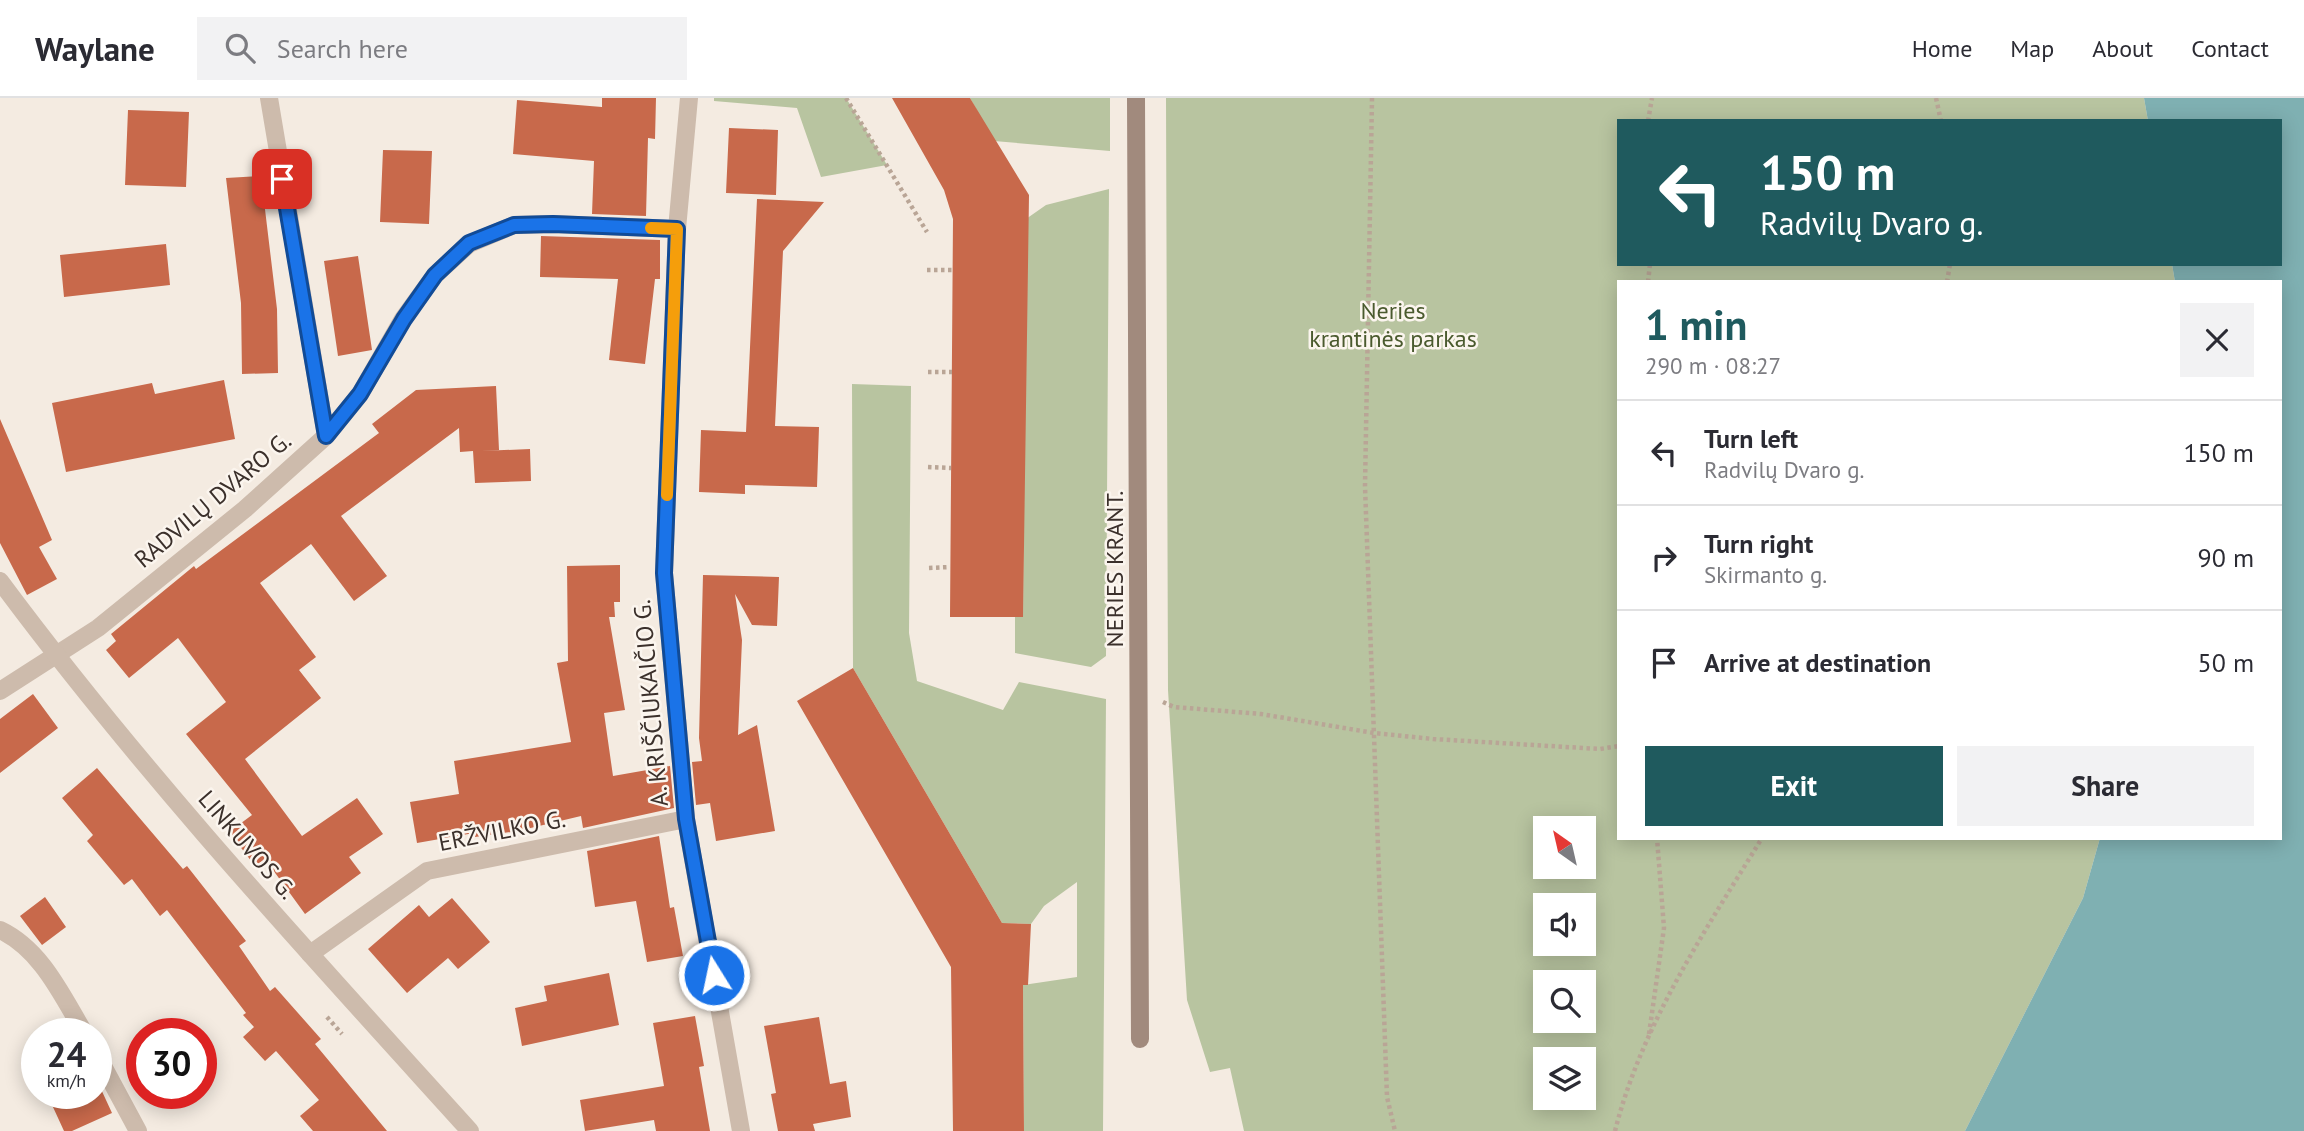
<!DOCTYPE html>
<html lang="en">
<head>
<meta charset="utf-8">
<style>
	:root { --surface:#fff; --page:#f2f2f3; --text:#2b2b33; --muted:#7c7c81; --line:#e1e1e2; --accent:#1f5a5e }
	body { margin:0; font-family:"PT Sans",sans-serif; background:var(--page); color:var(--text); height:100vh; display:flex; flex-direction:column; font-size:26px; white-space:nowrap }
	* { box-sizing:border-box; margin:0 }
	p { font-size:23px; color:var(--muted) }
	.icon { flex:none; width:38px; height:38px; fill:none; stroke:currentColor; stroke-width:2; stroke-linecap:round; stroke-linejoin:round }
	.map { position:relative; flex:1; overflow:hidden }
	.details { position:absolute; left:1617px; top:182px; width:665px; height:560px; display:flex; flex-direction:column; background:var(--surface); border-radius:0px; box-shadow:0 4px 18px #0003 }
	.details>* { flex:none }
	.banner { position:absolute; left:1617px; top:21px; width:665px; height:147px; border-radius:0px; box-shadow:0 4px 18px #0003; background:#1f5a5e; color:#fff; overflow:hidden }
	.needle { width:46px; rotate:326deg }
	.controls { position:absolute; left:1533px; top:718px; display:grid; gap:14px }
	.controls a { display:grid; place-items:center; width:63px; height:63px; border-radius:0px; background:var(--surface); box-shadow:0 4px 18px #0003; font-size:35px }
	.speed { position:absolute; left:21px; top:920px; display:flex; gap:14px; font-size:35px; font-weight:700; text-align:center }
	.speed>* { display:grid; place-content:center; width:91px; height:91px; border-radius:50%; background:var(--surface); box-shadow:0 4px 18px #0003; line-height:1 }
	.speed small { font-size:18px; font-weight:400 }
	.speed .limit { border:10px solid #d22; background:#fff; color:#111 }
	.pin { position:absolute; display:grid; place-items:center; width:60px; height:60px; color:#fff; margin:-30px; border-radius:14px; box-shadow:0 4px 10px #0006 }
	.me { position:absolute; width:77px; margin:-38px; rotate:350deg; stroke-linejoin:round; filter:drop-shadow(0 0 5px #0008) }
	.turn { display:flex; align-items:center; gap:24px; height:147px; padding:0 28px; font-size:32px }
	.turn .icon { width:91px; height:91px; stroke-width:2.5 }
	.turn b { display:block; font-size:49px; line-height:60px }
	.round { display:grid; place-items:center; flex:none; width:74px; height:74px; border-radius:0px; background:var(--page) }
	.headline { display:flex; align-items:center; justify-content:space-between; height:119px; padding:0 28px }
	h1 { font-size:42px; font-weight:800; line-height:52px; color:var(--accent) }
	.primary-button { display:flex; gap:14px; margin-top:auto; padding:14px 28px }
	.primary-button a { flex:1; height:80px; border-radius:0px; background:var(--accent); color:#fff; font-size:28px; font-weight:800; line-height:80px; text-align:center }
	.primary-button a+a { background:var(--page); color:var(--text) }
	ul { padding:0; list-style:none }
	li { display:flex; align-items:center; gap:21px; height:105px; padding:0 28px; border-top:2px solid var(--line) }
	li div { flex:1 }
	li b { display:block; font-size:26px }
	li em { font-style:normal }
	header { display:flex; align-items:center; gap:42px; box-sizing:border-box; height:98px; padding:0 35px; background:var(--surface); border-bottom:2px solid var(--line) }
	header strong { font-size:33px }
	nav { display:flex; gap:38px; margin-inline-start:auto; font-size:24px }
	.search { width:490px; height:63px; background:var(--page); display:flex; align-items:center; gap:18px; box-sizing:border-box; padding:0 24px; border-radius:0px; color:var(--muted); font-size:26px }
	.map>svg:first-child { display:block }
	.green { fill:#b8c4a0; fill-rule:evenodd }
	.water { fill:#7fb0b2 }
	.building { fill:#c8694b }
	.lines { fill:none; stroke-linecap:round; stroke-linejoin:round }
	.path { stroke:#b9a596; stroke-width:4.5; stroke-dasharray:3.5 3.5; stroke-linecap:butt }
	.minor { stroke:#cdbbac; stroke-width:18 }
	.tertiary { stroke:#cdbbac; stroke-width:18 }
	.secondary { stroke:#a18a7d; stroke-width:18 }
	.route-casing { stroke:#114b97; stroke-width:18 }
	.route { stroke:#1a73e8; stroke-width:12 }
	.slow { stroke:#f59e0b; stroke-width:12 }
	.labels { text-anchor:middle; stroke-width:5; stroke-linejoin:round; paint-order:stroke }
	.park-label { font-size:24px; fill:#4a5a2e; stroke:#fbf5ee }
	.street-label { font-size:24px; fill:#3b302b; stroke:#fbf5ee }
</style>
</head>
<body>
<header>
<strong>Waylane</strong>
<div class="search"><svg class="icon" aria-label="search" viewBox="0 0 24 24"><circle cx="10" cy="10" r="6"/><path d="M15 15l6 6"/></svg>Search here</div>
<nav><a>Home</a><a>Map</a><a>About</a><a>Contact</a></nav>
</header>
<div class="map">
<svg width="2304" height="1033" viewBox="0 0 2304 1033">
	<rect width="100%" height="100%" fill="#f4ebe1"/>
	<!-- green -->
	<path class="green" d="M 714,0 L 846,0 L 887,67 L 821,79 L 797,10 L 714,3 Z
		M 970,0 L 1110,0 L 1110,53 L 994,43 Z
		M 1166,0 L 2144,0 L 2148,23 L 1619,23 L 1619,166 L 2172,166 L 2175,184 L 1619,184 L 1619,740 L 2100,740 L 2083,800 L 1965,1033 L 1244,1033 L 1230,970 L 1210,974 L 1187,902 L 1168,592 ZM 1545,730 L 1584,730 L 1584,768 L 1545,768 ZM 1545,807 L 1584,807 L 1584,845 L 1545,845 ZM 1545,884 L 1584,884 L 1584,922 L 1545,922 ZM 1545,961 L 1584,961 L 1584,999 L 1545,999 Z
		M 1109,91 L 1106,558 L 1091,569 L 1015,555 L 1015,519 L 1023,518 L 1026,121 L 1046,107 Z
		M 852,286 L 911,288 L 909,535 L 917,583 L 1003,612 L 1019,584 L 1106,601 L 1103,1033 L 1024,1033 L 1023,887 L 1077,879 L 1077,784 L 1044,808 L 1031,826 L 1002,825 L 853,570 Z"/>
	<!-- water -->
	<path class="water" d="M 2144,0 L 2304,0 L 2304,1033 L 1965,1033 L 2083,800 L 2100,740 L 2280,740 L 2280,184 L 2175,184 L 2172,166 L 2280,166 L 2280,23 L 2148,23 Z"/>
	<!-- building -->
	<path class="building" d="M 602,0 L 656,0 L 655,41 L 648,40 L 646,118 L 592,116 L 594,63 L 513,56 L 517,2 L 602,9 Z
		M 892,0 L 970,0 L 1029,97 L 1023,519 L 950,519 L 953,121 L 944,92 Z
		M 128,12 L 189,14 L 186,89 L 125,87 Z
		M 729,30 L 778,32 L 776,97 L 726,95 Z
		M 383,52 L 432,53 L 429,126 L 380,124 Z
		M 261,78 L 277,211 L 278,275 L 242,276 L 241,205 L 226,80 Z
		M 757,101 L 824,104 L 783,153 L 775,328 L 819,329 L 817,389 L 745,387 L 745,396 L 699,394 L 701,332 L 746,334 Z
		M 541,138 L 660,142 L 660,181 L 655,181 L 645,266 L 609,262 L 618,181 L 540,179 Z
		M 166,146 L 170,187 L 64,199 L 60,157 Z
		M 358,158 L 372,252 L 338,258 L 324,163 Z
		M 224,282 L 235,341 L 66,374 L 52,305 L 152,285 L 155,296 Z
		M 496,288 L 499,352 L 481,353 L 530,351 L 531,383 L 475,385 L 473,353 L 460,354 L 459,330 L 341,418 L 387,478 L 354,503 L 311,446 L 260,485 L 316,559 L 299,572 L 321,600 L 245,661 L 302,738 L 357,700 L 383,736 L 349,759 L 361,775 L 305,816 L 265,761 L 255,768 L 229,734 L 252,717 L 186,636 L 226,604 L 178,540 L 129,580 L 106,552 L 116,543 L 111,536 L 194,468 L 196,471 L 379,335 L 372,326 L 416,292 Z
		M 0,321 L 52,442 L 39,449 L 57,481 L 27,497 L 0,445 Z
		M 620,467 L 620,504 L 614,504 L 615,519 L 609,519 L 625,612 L 604,615 L 613,678 L 670,668 L 674,710 L 583,730 L 581,718 L 518,733 L 475,739 L 474,735 L 417,745 L 410,704 L 459,696 L 454,663 L 571,644 L 557,565 L 568,563 L 567,468 Z
		M 703,477 L 779,479 L 777,528 L 752,527 L 735,496 L 742,542 L 738,637 L 757,627 L 775,733 L 716,743 L 710,705 L 696,707 L 692,664 L 702,663 L 699,640 Z
		M 853,570 L 1002,825 L 1031,826 L 1028,887 L 1023,887 L 1024,1033 L 953,1033 L 951,869 L 797,603 Z
		M 33,596 L 58,630 L 0,675 L 0,621 Z
		M 97,670 L 183,771 L 187,768 L 246,843 L 239,848 L 270,893 L 275,889 L 321,941 L 315,946 L 387,1033 L 313,1033 L 300,1018 L 319,1002 L 276,953 L 265,963 L 243,939 L 254,929 L 243,917 L 246,915 L 167,812 L 160,818 L 132,781 L 124,787 L 87,743 L 93,737 L 62,700 Z
		M 659,738 L 670,810 L 674,809 L 683,858 L 647,864 L 636,803 L 595,809 L 587,753 Z
		M 45,799 L 66,829 L 42,847 L 20,818 Z
		M 452,800 L 490,844 L 458,871 L 448,860 L 407,895 L 368,851 L 419,807 L 429,819 Z
		M 609,875 L 619,927 L 522,948 L 515,910 L 547,903 L 544,888 Z
		M 695,918 L 704,968 L 699,969 L 710,1033 L 656,1033 L 654,1022 L 585,1033 L 580,1002 L 664,988 L 653,925 Z
		M 819,919 L 830,986 L 846,983 L 851,1019 L 813,1026 L 815,1033 L 778,1033 L 771,996 L 776,995 L 764,928 Z
		M 100,989 L 112,1015 L 72,1033 L 64,1033 L 47,996 L 96,996 L 96,990 Z"/>
	<g class="lines">
		<!-- path -->
		<path class="path" d="M 846,0 L 927,134
			M 1372,0 L 1365,388 L 1387,999 L 1395,1033
			M 1936,0 L 1941,23
			M 1648,23 L 1652,0
			M 927,172 L 952,172
			M 1648,184 L 1650,166
			M 1947,184 L 1950,166
			M 928,274 L 952,274
			M 928,369 L 951,370
			M 929,470 L 950,469
			M 1163,604 L 1174,609 L 1261,616 L 1374,635 L 1433,641 L 1600,651 L 1619,648
			M 327,919 L 342,936
			M 1649,936 L 1664,830 L 1657,740
			M 1615,1033 C 1642,926 1705,833 1762,740"/>
		<!-- minor -->
		<path class="minor" d="M 269,0 L 326,338
			M 689,0 L 677,131 L 664,475 L 686,721 L 741,1033
			M 0,593 L 98,530 L 245,411 L 326,338 L 360,296 L 403,221 L 435,177 L 469,146 L 514,127 L 553,126 L 677,131
			M 0,832 C 42,852 62,898 85,936
			M 310,856 L 427,773 L 686,721
			M 96,955 L 138,1033"/>
		<!-- tertiary -->
		<path class="tertiary" d="M 0,483 C 144,677 308,854 470,1033"/>
		<!-- secondary -->
		<path class="secondary" d="M 1136,0 L 1140,941"/>
	</g>
	<g class="lines">
		<defs>
			<path id="route" d="M 282,81 L 326,338 L 360,296 L 404,221 L 435,177 L 469,145 L 514,127 L 553,126 L 677,131 L 664,475 L 686,721 L 714,877"/>
		</defs>
		<!-- route casing -->
		<use href="#route" class="route-casing"/>
		<!-- route -->
		<use href="#route" class="route"/>
		<!-- slow -->
		<path class="slow" d="M 651,130 L 677,131 L 667,397"/>
	</g>
	<g class="labels">
		<!-- park labels -->
		<g class="park-label">
			<text x="1393" y="221">Neries<tspan x="1393" dy="28">krantinės parkas</tspan></text>
		</g>
		<!-- street labels -->
		<g class="street-label">
			<text transform="translate(213 402) rotate(-40)" y="8">RADVILŲ DVARO G.</text>
			<text transform="translate(1115 471) rotate(-90)" y="8">NERIES KRANT.</text>
			<text transform="translate(651 605) rotate(-95)" y="8">A. KRIŠČIUKAIČIO G.</text>
			<text transform="translate(502 733) rotate(-11)" y="8">ERŽVILKO G.</text>
			<text transform="translate(247 747) rotate(49)" y="8">LINKUVOS G.</text>
		</g>
	</g>
</svg>
<div class="controls">
<a><svg class="needle" viewBox="-14 -14 28 28"><path d="M0-13l5 13h-10z" fill="#e53935"/><path d="M0 13l5-13h-10z" fill="#7c7c81"/></svg></a>
<a><svg class="icon" aria-label="sound" viewBox="0 0 24 24"><path d="M4 9h4l5-4v14l-5-4H4zM17 9q2 3 0 6"/></svg></a>
<a><svg class="icon" aria-label="search" viewBox="0 0 24 24"><circle cx="10" cy="10" r="6"/><path d="M15 15l6 6"/></svg></a>
<a><svg class="icon" aria-label="layers" viewBox="0 0 24 24"><path d="M12 4l9 5-9 5-9-5zM3 14l9 5 9-5"/></svg></a>
</div>
<div class="speed"><div>24<small>km/h</small></div><div class="limit">30</div></div>
<div class="pin" style="left:282px;top:81px;background:#d93025"><svg class="icon" aria-label="arrive" viewBox="0 0 24 24"><path d="M6 21V4h12l-3 4 3 4H6"/></svg></div>
<svg class="me" style="left:714px;top:877px" viewBox="-20 -20 40 40"><circle r="17" fill="#1a73e8" stroke="#fff" stroke-width="3"/><path d="M0-11L8 9 0 5-8 9z" fill="#fff"/></svg>
<div class="banner">
<div class="turn"><svg class="icon" aria-label="left" viewBox="0 0 24 24"><path d="M17 20v-9H6M10 6l-5 5 5 5"/></svg><div><b>150 m</b>Radvilų Dvaro g.</div></div>
</div>
<section class="details">
<div class="headline"><div><h1>1 min</h1><p>290 m · 08:27</p></div><a class="round"><svg class="icon" aria-label="close" viewBox="0 0 24 24"><path d="M6 6l12 12M18 6L6 18"/></svg></a></div>
<ul>
<li><svg class="icon" aria-label="left" viewBox="0 0 24 24"><path d="M17 20v-9H6M10 6l-5 5 5 5"/></svg><div><b>Turn left</b><p>Radvilų Dvaro g.</p></div><em>150 m</em></li>
<li><svg class="icon" aria-label="right" viewBox="0 0 24 24"><path d="M7 20v-9h11M14 6l5 5-5 5"/></svg><div><b>Turn right</b><p>Skirmanto g.</p></div><em>90 m</em></li>
<li><svg class="icon" aria-label="arrive" viewBox="0 0 24 24"><path d="M6 21V4h12l-3 4 3 4H6"/></svg><div><b>Arrive at destination</b></div><em>50 m</em></li>
</ul>
<div class="primary-button"><a>Exit</a><a>Share</a></div>
</section>
</div>
</body>
</html>
